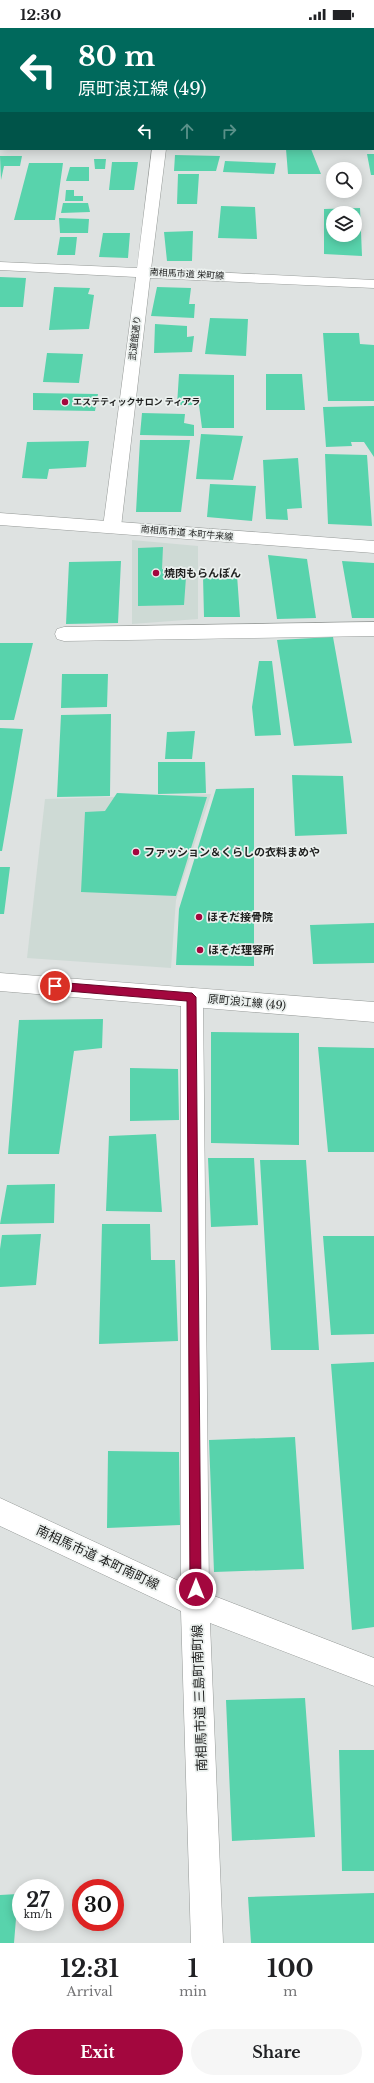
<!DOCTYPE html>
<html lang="en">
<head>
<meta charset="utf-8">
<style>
	:root { --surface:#fff; --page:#f6f6f6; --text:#202124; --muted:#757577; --accent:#a3073e }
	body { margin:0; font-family:"Libre Baskerville","Noto Sans JP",serif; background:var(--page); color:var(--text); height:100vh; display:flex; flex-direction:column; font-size:15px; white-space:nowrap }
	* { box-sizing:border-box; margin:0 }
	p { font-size:13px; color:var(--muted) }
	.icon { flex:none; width:22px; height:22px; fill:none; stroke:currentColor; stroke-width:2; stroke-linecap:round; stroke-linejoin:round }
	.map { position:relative; height:1915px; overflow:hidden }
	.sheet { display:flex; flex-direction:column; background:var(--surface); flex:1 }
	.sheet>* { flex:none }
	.hud { position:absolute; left:0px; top:0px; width:374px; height:122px; box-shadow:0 2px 10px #0003; background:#00695c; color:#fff; overflow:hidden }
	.controls { position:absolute; left:326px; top:134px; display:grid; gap:8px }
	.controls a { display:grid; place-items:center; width:36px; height:36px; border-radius:50%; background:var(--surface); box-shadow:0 2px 10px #0003; font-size:20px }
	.speed { position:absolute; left:12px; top:1851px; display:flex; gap:8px; font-size:20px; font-weight:700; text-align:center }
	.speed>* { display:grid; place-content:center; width:52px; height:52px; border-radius:50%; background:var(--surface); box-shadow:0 2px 10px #0003; line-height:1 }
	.speed small { font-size:10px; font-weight:400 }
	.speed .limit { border:6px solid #d22; background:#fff; color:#111 }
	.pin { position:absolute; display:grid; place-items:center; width:34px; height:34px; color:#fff; margin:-17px; border:2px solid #fff; border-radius:50%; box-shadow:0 1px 4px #0007 }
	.me { position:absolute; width:44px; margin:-22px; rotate:0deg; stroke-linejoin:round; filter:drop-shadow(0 0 3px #0008) }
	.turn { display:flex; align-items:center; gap:14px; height:84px; padding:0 12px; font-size:18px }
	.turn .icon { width:52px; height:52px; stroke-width:2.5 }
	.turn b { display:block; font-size:28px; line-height:34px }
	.lanes { display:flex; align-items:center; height:38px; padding:0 12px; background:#0003; justify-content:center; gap:20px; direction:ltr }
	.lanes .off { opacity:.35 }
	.eta { display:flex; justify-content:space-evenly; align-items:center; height:68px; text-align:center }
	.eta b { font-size:24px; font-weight:700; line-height:28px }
	.button { display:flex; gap:8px; margin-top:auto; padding:8px 12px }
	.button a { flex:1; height:46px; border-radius:24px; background:var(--accent); color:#fff; font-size:16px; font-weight:700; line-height:46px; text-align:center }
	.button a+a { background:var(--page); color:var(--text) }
	.status { display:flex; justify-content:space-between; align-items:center; height:28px; padding:0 20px; background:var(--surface); direction:ltr }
	.status svg { height:11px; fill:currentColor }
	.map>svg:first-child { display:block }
	.built { fill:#cedad5 }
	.building { fill:#58d3ac; fill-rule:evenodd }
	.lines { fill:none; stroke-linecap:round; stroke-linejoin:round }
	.minor-casing { stroke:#959997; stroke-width:1 }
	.tertiary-casing { stroke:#959997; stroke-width:1 }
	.primary-casing { stroke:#959997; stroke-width:1 }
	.minor { fill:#fff; fill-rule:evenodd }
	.tertiary { fill:#fff; fill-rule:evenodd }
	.primary { fill:#fff; fill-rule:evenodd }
	.route { fill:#a3073e; stroke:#6a0528 }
	.poi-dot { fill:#a3073e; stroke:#ebf0ee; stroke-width:1.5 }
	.labels { text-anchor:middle; stroke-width:3.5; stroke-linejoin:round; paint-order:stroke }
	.far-street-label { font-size:9px; fill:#1d1e1d; stroke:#ebf0ee }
	.far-poi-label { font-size:9px; font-weight:bold; fill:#1d1e1d; stroke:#ebf0ee; text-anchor:start }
	.poi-label { font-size:11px; font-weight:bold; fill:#1d1e1d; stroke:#ebf0ee; text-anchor:start }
	.street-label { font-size:11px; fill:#1d1e1d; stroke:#ebf0ee }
	.near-street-label { font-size:13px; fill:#1d1e1d; stroke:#ebf0ee }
</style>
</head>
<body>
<div class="status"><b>12:30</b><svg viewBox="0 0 49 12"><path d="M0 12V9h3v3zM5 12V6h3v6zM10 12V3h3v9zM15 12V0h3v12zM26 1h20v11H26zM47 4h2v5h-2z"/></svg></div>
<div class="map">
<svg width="374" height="1915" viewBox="0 0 374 1915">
	<rect width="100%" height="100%" fill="#dee2e1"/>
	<!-- built -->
	<path class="built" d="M 132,512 L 198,518 L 198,591 L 132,596 Z
		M 211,766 L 176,872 L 171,940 L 27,930 L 45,771 Z"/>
	<!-- building -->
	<path class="building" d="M 286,121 L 311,121 L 321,146 L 288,146 Z
		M 367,126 L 374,126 L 374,147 L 371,147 Z
		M 175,127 L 220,128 L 216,143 L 174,143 Z
		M 0,128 L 22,128 L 20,138 L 4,138 L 1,152 Z
		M 94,131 L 106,131 L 105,141 L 95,141 Z
		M 225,133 L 276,135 L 274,146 L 223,144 Z
		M 112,134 L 138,134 L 134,162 L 109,162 Z
		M 29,135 L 63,135 L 55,192 L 14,192 Z
		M 70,139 L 89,139 L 89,153 L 66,153 Z
		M 178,146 L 199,146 L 197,176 L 177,176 Z
		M 66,162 L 74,162 L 74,168 L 83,168 L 83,173 L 65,173 Z
		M 63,175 L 88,175 L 90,184 L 61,185 Z
		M 221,178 L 255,179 L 257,211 L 218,210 Z
		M 360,180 L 362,228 L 324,226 L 324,181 ZM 333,185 L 355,185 L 355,207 L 333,207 Z
		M 59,190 L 89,191 L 88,205 L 60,205 Z
		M 193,203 L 192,233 L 167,233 L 164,204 Z
		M 103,205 L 130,205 L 128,230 L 99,229 Z
		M 60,209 L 77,209 L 75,227 L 57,227 Z
		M 0,249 L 26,250 L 23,279 L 0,279 Z
		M 54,259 L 90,260 L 88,266 L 94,267 L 89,301 L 49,302 Z
		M 157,259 L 191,260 L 189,276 L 195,276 L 194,290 L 151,288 Z
		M 210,290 L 248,291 L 246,328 L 205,326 Z
		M 155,296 L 187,298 L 187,309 L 194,308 L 192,324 L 154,325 Z
		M 323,305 L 359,305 L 360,316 L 374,317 L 374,373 L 328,373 Z
		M 47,325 L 83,326 L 79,355 L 43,354 Z
		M 179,346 L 234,347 L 234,400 L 202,400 L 199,377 L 177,377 Z
		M 266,346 L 302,346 L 305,382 L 266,382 Z
		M 33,365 L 98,366 L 95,383 L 33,382 Z
		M 374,378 L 374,429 L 364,414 L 351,414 L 352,418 L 326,419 L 323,379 Z
		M 142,385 L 185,386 L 184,395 L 194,397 L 194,408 L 140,407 Z
		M 201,406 L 243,408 L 233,452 L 196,451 Z
		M 140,412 L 190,412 L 181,484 L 136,484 Z
		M 89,413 L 86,439 L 49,441 L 47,451 L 22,450 L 27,414 Z
		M 325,426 L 367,427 L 372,498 L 328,496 Z
		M 298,430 L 302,480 L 287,481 L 288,492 L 266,491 L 263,432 Z
		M 210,456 L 256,458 L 252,493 L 207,489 Z
		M 163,519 L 162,541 L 186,549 L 184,577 L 138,578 L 138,520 Z
		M 268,527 L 307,531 L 316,590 L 277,591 Z
		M 121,533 L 118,595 L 66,596 L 69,534 Z
		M 342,533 L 374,535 L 374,590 L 352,590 Z
		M 237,547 L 240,589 L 204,589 L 203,548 Z
		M 333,609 L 352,715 L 294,718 L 277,612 Z
		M 0,615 L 33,615 L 14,692 L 0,692 Z
		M 259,633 L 272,633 L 281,707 L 255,708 L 252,679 Z
		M 62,646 L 108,646 L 107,679 L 61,680 Z
		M 111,686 L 110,768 L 57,769 L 61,687 Z
		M 0,700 L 23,701 L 2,823 L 0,823 Z
		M 195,703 L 192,731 L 165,731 L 167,704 Z
		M 158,734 L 205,734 L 206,765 L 158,766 Z
		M 292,747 L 343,748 L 347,806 L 295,808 Z
		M 254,760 L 254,938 L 176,937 L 179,881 L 216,761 Z
		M 117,765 L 207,769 L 176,868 L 81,864 L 85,784 L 105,783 Z
		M 0,839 L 10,839 L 4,886 L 0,886 Z
		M 374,895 L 374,935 L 313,936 L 310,897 Z
		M 103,991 L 102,1020 L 74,1023 L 59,1126 L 8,1126 L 19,992 Z
		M 211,1004 L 299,1005 L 299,1117 L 211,1115 Z
		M 318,1019 L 374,1020 L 374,1124 L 328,1124 Z
		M 130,1040 L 178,1041 L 179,1092 L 130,1093 Z
		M 156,1106 L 162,1184 L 106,1183 L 109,1108 Z
		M 208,1130 L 254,1130 L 258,1197 L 211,1199 Z
		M 260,1132 L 306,1132 L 319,1322 L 271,1322 Z
		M 55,1156 L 54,1195 L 0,1196 L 7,1157 Z
		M 102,1196 L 150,1196 L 151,1232 L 175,1232 L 178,1313 L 99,1316 Z
		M 41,1206 L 36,1257 L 0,1259 L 0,1221 L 2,1207 Z
		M 323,1208 L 374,1208 L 374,1306 L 331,1307 Z
		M 374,1334 L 374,1599 L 352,1602 L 331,1336 Z
		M 295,1409 L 304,1541 L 214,1544 L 209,1412 Z
		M 108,1423 L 179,1424 L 180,1497 L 107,1500 Z
		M 305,1670 L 315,1809 L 232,1813 L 226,1672 Z
		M 339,1722 L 374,1722 L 374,1843 L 342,1843 Z
		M 374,1865 L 374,1915 L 251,1915 L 248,1869 Z
		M 18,1866 L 14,1915 L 0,1915 L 0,1867 Z"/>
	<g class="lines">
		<defs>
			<path id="minor" d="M 168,0 L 180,0 L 180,1 L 168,1 Z
				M 152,121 L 166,121 L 151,241 L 374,252 L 374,260 L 150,250 L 121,499 L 118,503 L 112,505 L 106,503 L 103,499 L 136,249 L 0,242 L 0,234 L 137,240 Z
				M 374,594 L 374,608 L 64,613 L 57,611 L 55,606 L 57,601 L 64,599 Z
				M 192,960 L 200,962 L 203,969 L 209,1566 L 374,1630 L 374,1658 L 210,1595 L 223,1915 L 191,1915 L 181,1583 L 0,1498 L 0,1470 L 181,1554 L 181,969 L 184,962 Z"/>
			<path id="tertiary" d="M 0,485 L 374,513 L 374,525 L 0,497 Z"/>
			<path id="primary" d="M 0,945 L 374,974 L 374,994 L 0,963 Z"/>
		</defs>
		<!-- minor casing -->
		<use href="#minor" class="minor-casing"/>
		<!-- tertiary casing -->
		<use href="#tertiary" class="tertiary-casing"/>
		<!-- primary casing -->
		<use href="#primary" class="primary-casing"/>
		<!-- minor -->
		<use href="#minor" class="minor"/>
		<!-- tertiary -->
		<use href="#tertiary" class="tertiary"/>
		<!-- primary -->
		<use href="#primary" class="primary"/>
	</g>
	<!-- route -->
	<path class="route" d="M 55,954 L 192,965 L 196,969 L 201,1561 L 200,1565 L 196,1566 L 191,1565 L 190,1561 L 187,973 L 55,962 L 51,958 Z"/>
	<!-- markers -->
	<g class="poi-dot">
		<circle cx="65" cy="374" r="4"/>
		<circle cx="156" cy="545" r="4"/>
		<circle cx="136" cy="824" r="4"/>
		<circle cx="199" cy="889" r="4"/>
		<circle cx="200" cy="922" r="4"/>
	</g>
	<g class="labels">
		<!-- far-street labels -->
		<g class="far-street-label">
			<text transform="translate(187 246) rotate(3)" y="3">南相馬市道 栄町線</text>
			<text transform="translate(135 310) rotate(-83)" y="3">武道館通り</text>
			<text transform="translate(187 505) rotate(5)" y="3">南相馬市道 本町牛来線</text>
		</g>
		<!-- far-poi labels -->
		<g class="far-poi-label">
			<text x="73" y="377">エステティックサロン ティアラ</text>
		</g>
		<!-- poi labels -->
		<g class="poi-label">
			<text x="164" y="549">焼肉もらんぼん</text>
			<text x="144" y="828">ファッション＆くらしの衣料まめや</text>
			<text x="207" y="893">ほそだ接骨院</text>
			<text x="208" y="926">ほそだ理容所</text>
		</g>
		<!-- street labels -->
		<g class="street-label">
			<text transform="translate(247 974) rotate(5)" y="4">原町浪江線 (49)</text>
		</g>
		<!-- near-street labels -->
		<g class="near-street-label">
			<text transform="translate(98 1529) rotate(25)" y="5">南相馬市道 本町南町線</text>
			<text transform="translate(199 1670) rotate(-92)" y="5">南相馬市道 三島町南町線</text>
		</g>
	</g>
</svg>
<div class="controls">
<a><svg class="icon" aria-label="search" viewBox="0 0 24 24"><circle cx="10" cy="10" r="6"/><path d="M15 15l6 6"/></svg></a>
<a><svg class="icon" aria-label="layers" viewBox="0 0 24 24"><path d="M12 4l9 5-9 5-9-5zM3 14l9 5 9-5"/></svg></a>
</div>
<div class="speed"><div>27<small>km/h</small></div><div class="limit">30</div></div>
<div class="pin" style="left:55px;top:958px;background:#d93025"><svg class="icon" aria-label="arrive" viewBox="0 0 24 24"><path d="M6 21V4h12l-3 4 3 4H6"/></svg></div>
<svg class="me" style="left:196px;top:1561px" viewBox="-20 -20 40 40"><circle r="17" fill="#a3073e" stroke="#fff" stroke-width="3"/><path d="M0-11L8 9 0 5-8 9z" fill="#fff"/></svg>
<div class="hud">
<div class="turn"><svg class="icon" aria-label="left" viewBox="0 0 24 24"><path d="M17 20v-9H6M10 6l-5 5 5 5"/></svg><div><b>80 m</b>原町浪江線 (49)</div></div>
<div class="lanes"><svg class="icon" aria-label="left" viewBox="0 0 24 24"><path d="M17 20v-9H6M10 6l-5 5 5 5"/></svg><svg class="icon off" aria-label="ahead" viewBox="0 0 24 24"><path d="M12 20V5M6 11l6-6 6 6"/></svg><svg class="icon off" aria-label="right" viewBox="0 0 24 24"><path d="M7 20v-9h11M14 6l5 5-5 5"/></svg></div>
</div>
</div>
<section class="sheet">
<div class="eta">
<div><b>12:31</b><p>Arrival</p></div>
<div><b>1</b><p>min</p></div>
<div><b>100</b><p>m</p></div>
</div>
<div class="button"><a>Exit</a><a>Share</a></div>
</section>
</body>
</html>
